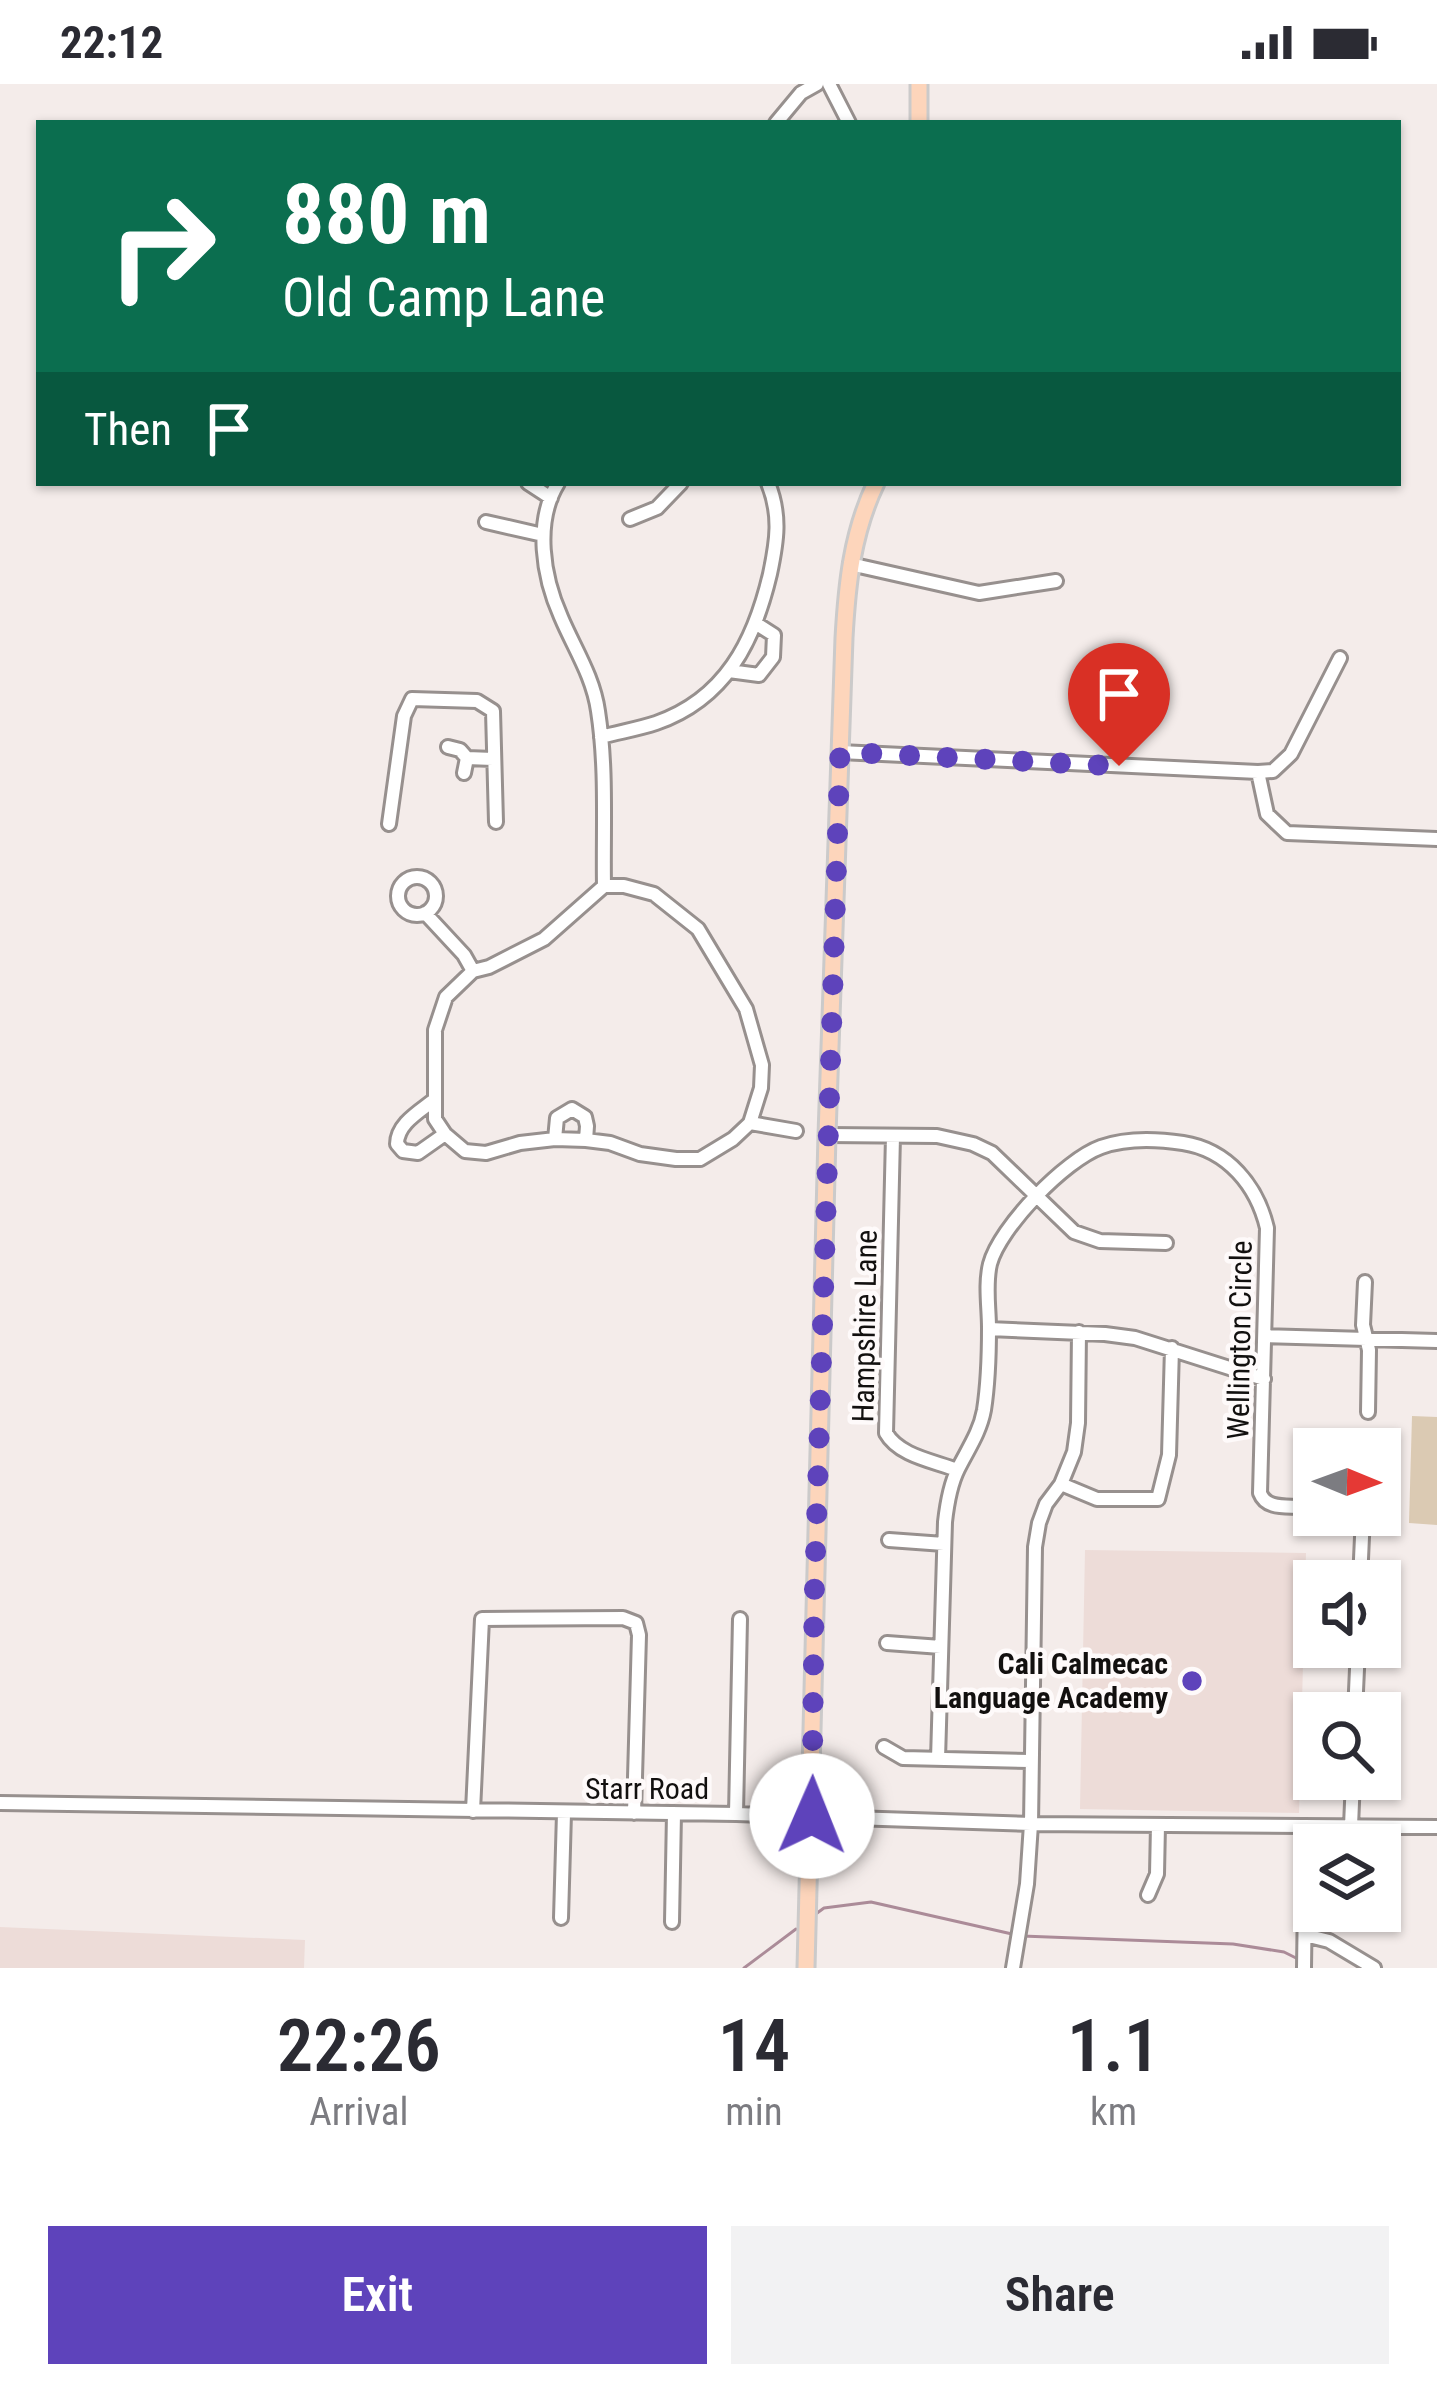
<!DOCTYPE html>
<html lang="en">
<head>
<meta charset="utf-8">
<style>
	:root { --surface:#fff; --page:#f2f2f3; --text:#2b2b33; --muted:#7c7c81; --accent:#5e43bb }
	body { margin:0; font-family:"Roboto Condensed",sans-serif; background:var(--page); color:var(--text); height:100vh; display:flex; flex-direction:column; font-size:45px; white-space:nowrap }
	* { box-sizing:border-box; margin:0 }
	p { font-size:39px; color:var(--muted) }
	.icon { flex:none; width:66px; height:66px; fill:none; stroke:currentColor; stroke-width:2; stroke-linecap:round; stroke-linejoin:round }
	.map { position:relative; height:1884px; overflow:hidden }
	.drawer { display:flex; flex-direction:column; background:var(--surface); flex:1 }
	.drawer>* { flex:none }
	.hud { position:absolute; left:36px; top:36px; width:1365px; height:366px; border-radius:0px; box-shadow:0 3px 9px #0004; background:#0b6e4f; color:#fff; overflow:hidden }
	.needle { width:78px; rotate:91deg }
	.tools { position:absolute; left:1293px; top:1344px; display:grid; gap:24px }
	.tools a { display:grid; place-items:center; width:108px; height:108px; border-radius:0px; background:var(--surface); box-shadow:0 3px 9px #0004; font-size:60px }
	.pin { position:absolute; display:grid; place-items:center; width:102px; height:102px; color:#fff; margin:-123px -51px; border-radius:50% 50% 50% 0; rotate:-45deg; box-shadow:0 0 12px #0007 }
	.pin .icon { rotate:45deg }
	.me { position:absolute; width:132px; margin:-66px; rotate:1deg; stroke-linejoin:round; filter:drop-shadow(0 0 9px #0008) }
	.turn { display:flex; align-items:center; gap:42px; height:252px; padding:0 48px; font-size:54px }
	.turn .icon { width:156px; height:156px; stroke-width:2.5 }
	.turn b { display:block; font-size:84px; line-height:102px }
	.then { display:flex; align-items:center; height:114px; padding:0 48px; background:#0003; gap:24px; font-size:45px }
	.eta { display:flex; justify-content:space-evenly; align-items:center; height:204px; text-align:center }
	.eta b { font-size:72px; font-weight:600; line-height:84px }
	.primary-button { display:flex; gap:24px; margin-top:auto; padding:24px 48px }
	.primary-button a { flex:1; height:138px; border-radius:0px; background:var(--accent); color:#fff; font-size:48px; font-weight:600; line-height:138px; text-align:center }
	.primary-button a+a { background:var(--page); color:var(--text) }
	.status { display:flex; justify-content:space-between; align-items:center; height:84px; padding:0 60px; background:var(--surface); direction:ltr }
	.status svg { height:33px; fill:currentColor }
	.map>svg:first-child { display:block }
	.built { fill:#eddcd8 }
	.green { fill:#dbcab3 }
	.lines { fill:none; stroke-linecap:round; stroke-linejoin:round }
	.stream { stroke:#ab8b98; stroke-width:3 }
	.minor-casing { stroke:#97908e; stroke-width:18 }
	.major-casing { stroke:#cbcaca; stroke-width:21 }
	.minor { stroke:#fff; stroke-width:12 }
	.major { stroke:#fdd5bb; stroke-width:15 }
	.route { stroke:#5e43bb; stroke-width:21; stroke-dasharray:0 37.8 }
	.poi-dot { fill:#5e43bb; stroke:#fefafa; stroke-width:4.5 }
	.labels { text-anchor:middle; stroke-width:9; stroke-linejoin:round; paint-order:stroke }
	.street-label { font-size:30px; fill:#12100f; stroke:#fefafa }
	.poi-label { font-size:30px; font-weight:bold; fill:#12100f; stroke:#fefafa; text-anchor:end }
</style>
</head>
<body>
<div class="status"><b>22:12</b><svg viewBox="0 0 49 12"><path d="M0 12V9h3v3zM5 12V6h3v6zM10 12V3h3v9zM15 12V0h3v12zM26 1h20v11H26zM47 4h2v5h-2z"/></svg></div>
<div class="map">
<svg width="1437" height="1884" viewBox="0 0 1437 1884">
	<rect width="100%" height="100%" fill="#f4ecea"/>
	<!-- built -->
	<path class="built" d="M 1085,1466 L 1306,1469 L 1299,1729 L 1080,1725 Z
		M 0,1843 L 305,1856 L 304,1884 L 0,1884 Z"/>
	<!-- green -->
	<path class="green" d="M 1412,1332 L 1437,1333 L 1437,1441 L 1409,1439 Z"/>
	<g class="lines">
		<!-- stream -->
		<path class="stream" d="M 813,1832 L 824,1824 L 871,1818 L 1012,1850
			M 1022,1852 L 1233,1860 L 1284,1868 L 1298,1875
			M 744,1884 L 796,1845"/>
		<defs>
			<path id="minor" d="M 829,0 L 849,39
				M 776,39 L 801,9 L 817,0
				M 528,399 L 551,414
				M 558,399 C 534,438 543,493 561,533 C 574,564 593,592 598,627 C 607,685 603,744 604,802 L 624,802 L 654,810 L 698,845 L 746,925 L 762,981 L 761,1004 L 750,1039 L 733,1055 L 700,1075 L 676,1075 L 640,1070 L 610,1059 L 586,1056 L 555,1055 L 520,1059 L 486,1069 L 465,1067 L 445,1050 L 435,1035 L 435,946 L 446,913 L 473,887 L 489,883 L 544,855 L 604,802
				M 630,435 L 657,424 L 681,399
				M 486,438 L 543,451
				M 850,480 L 979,509 L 1056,497
				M 729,587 L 759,591 L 773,573 L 774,551 L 755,539
				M 601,653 C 619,648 638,645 656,639 C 725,615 754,558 770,490 C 777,457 781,431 768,399
				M 448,663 L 460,666 L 467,674
				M 840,668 L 1258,688 L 1267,730 L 1287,749 L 1437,755
				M 1258,688 L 1273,687 L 1291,670 L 1340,574
				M 464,689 L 467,674 L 493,675
				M 389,740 L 404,632 L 412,615 L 477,617 L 493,627 L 496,738
				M398 812a19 19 0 1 1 38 0a19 19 0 1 1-38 0Z
				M 425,829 L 464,871 L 473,887
				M 434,1016 C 419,1028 397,1040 397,1060 L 403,1067 L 418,1069 L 445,1050
				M 750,1039 L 796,1047
				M 827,1051 L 937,1052 L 973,1060 L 992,1069 L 1074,1148 L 1100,1157 L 1166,1159
				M 893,1052 L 886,1349 C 899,1372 934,1377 957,1386
				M 555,1055 L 557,1034 L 572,1025 L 585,1033 L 587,1042 L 586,1056
				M 1365,1198 L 1363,1241 L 1369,1266 L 1368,1328
				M 989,1245 L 1105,1250 L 1135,1254 L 1264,1295
				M 1265,1252 L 1437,1257
				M 1061,1400 L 1097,1415 L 1158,1415 L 1169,1371 L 1172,1264
				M 889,1456 L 944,1460
				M 1360,1497 L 1363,1431
				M 887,1559 L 941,1563
				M 1355,1629 L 1358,1563
				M 884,1663 L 903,1674 L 1030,1677
				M 938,1675 L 945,1438 C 947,1420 950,1401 958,1385 C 968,1365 980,1348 984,1326 C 988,1300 989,1271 989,1244 C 989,1223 985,1201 990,1180 C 1000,1143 1065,1076 1101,1063 C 1126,1054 1157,1055 1183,1059 C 1228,1066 1257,1102 1267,1144 L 1260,1409 C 1266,1425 1285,1422 1300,1423
				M 0,1719 L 736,1730 L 1031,1740 L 1437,1743
				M 473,1727 L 482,1535 L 623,1534 L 636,1539 L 639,1551 L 634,1729
				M 736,1730 L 740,1535
				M 1351,1742 L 1353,1695
				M 1148,1811 L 1157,1790 L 1158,1741
				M 561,1834 L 564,1729
				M 672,1838 L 674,1729
				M 1305,1851 L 1329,1857 L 1374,1884
				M 1013,1884 L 1027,1800 L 1031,1740 L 1035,1463 L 1039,1439 L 1046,1420 L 1061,1400 L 1074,1368 L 1078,1339 L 1079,1248
				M 1304,1884 L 1306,1742"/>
			<path id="major" d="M 919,39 L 919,0
				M 806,1884 L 827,1051 L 844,554 C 847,500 852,449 876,399"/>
		</defs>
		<!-- minor casing -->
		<use href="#minor" class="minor-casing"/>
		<!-- major casing -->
		<use href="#major" class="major-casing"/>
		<!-- minor -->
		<use href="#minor" class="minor"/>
		<!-- major -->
		<use href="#major" class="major"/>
	</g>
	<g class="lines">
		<!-- route -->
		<path class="route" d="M 812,1732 L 814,1520 L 840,668 L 1119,682"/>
	</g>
	<!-- markers -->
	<circle class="poi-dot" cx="1192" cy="1597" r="12"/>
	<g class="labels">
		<!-- street labels -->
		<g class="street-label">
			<text transform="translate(865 1242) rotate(-89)" y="10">Hampshire Lane</text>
			<text transform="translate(1240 1256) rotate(-89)" y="10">Wellington Circle</text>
			<text x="647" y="1715">Starr Road</text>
		</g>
		<!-- poi labels -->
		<g class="poi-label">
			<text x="1168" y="1590">Cali Calmecac<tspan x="1168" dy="34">Language Academy</tspan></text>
		</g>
	</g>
</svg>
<div class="tools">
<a><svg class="needle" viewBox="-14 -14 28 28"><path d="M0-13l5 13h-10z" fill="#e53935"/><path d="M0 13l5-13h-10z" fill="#7c7c81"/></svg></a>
<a><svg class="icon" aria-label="sound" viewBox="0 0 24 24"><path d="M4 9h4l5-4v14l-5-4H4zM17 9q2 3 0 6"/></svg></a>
<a><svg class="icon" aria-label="search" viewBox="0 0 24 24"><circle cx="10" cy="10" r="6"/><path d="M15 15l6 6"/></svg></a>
<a><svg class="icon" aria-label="layers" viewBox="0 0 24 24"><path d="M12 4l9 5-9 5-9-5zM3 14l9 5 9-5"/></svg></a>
</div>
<div class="pin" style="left:1119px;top:682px;background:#d93025"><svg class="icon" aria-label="arrive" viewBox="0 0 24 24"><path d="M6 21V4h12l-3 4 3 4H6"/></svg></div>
<svg class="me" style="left:812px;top:1732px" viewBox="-20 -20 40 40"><circle r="19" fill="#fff"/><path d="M0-13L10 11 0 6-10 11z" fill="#5e43bb"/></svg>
<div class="hud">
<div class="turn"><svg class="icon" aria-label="right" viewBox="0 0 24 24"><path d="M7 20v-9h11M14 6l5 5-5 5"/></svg><div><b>880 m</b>Old Camp Lane</div></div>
<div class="then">Then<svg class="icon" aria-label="arrive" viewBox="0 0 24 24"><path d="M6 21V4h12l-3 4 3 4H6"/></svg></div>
</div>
</div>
<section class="drawer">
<div class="eta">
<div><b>22:26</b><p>Arrival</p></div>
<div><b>14</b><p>min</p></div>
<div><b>1.1</b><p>km</p></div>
</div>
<div class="primary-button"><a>Exit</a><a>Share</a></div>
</section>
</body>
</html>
